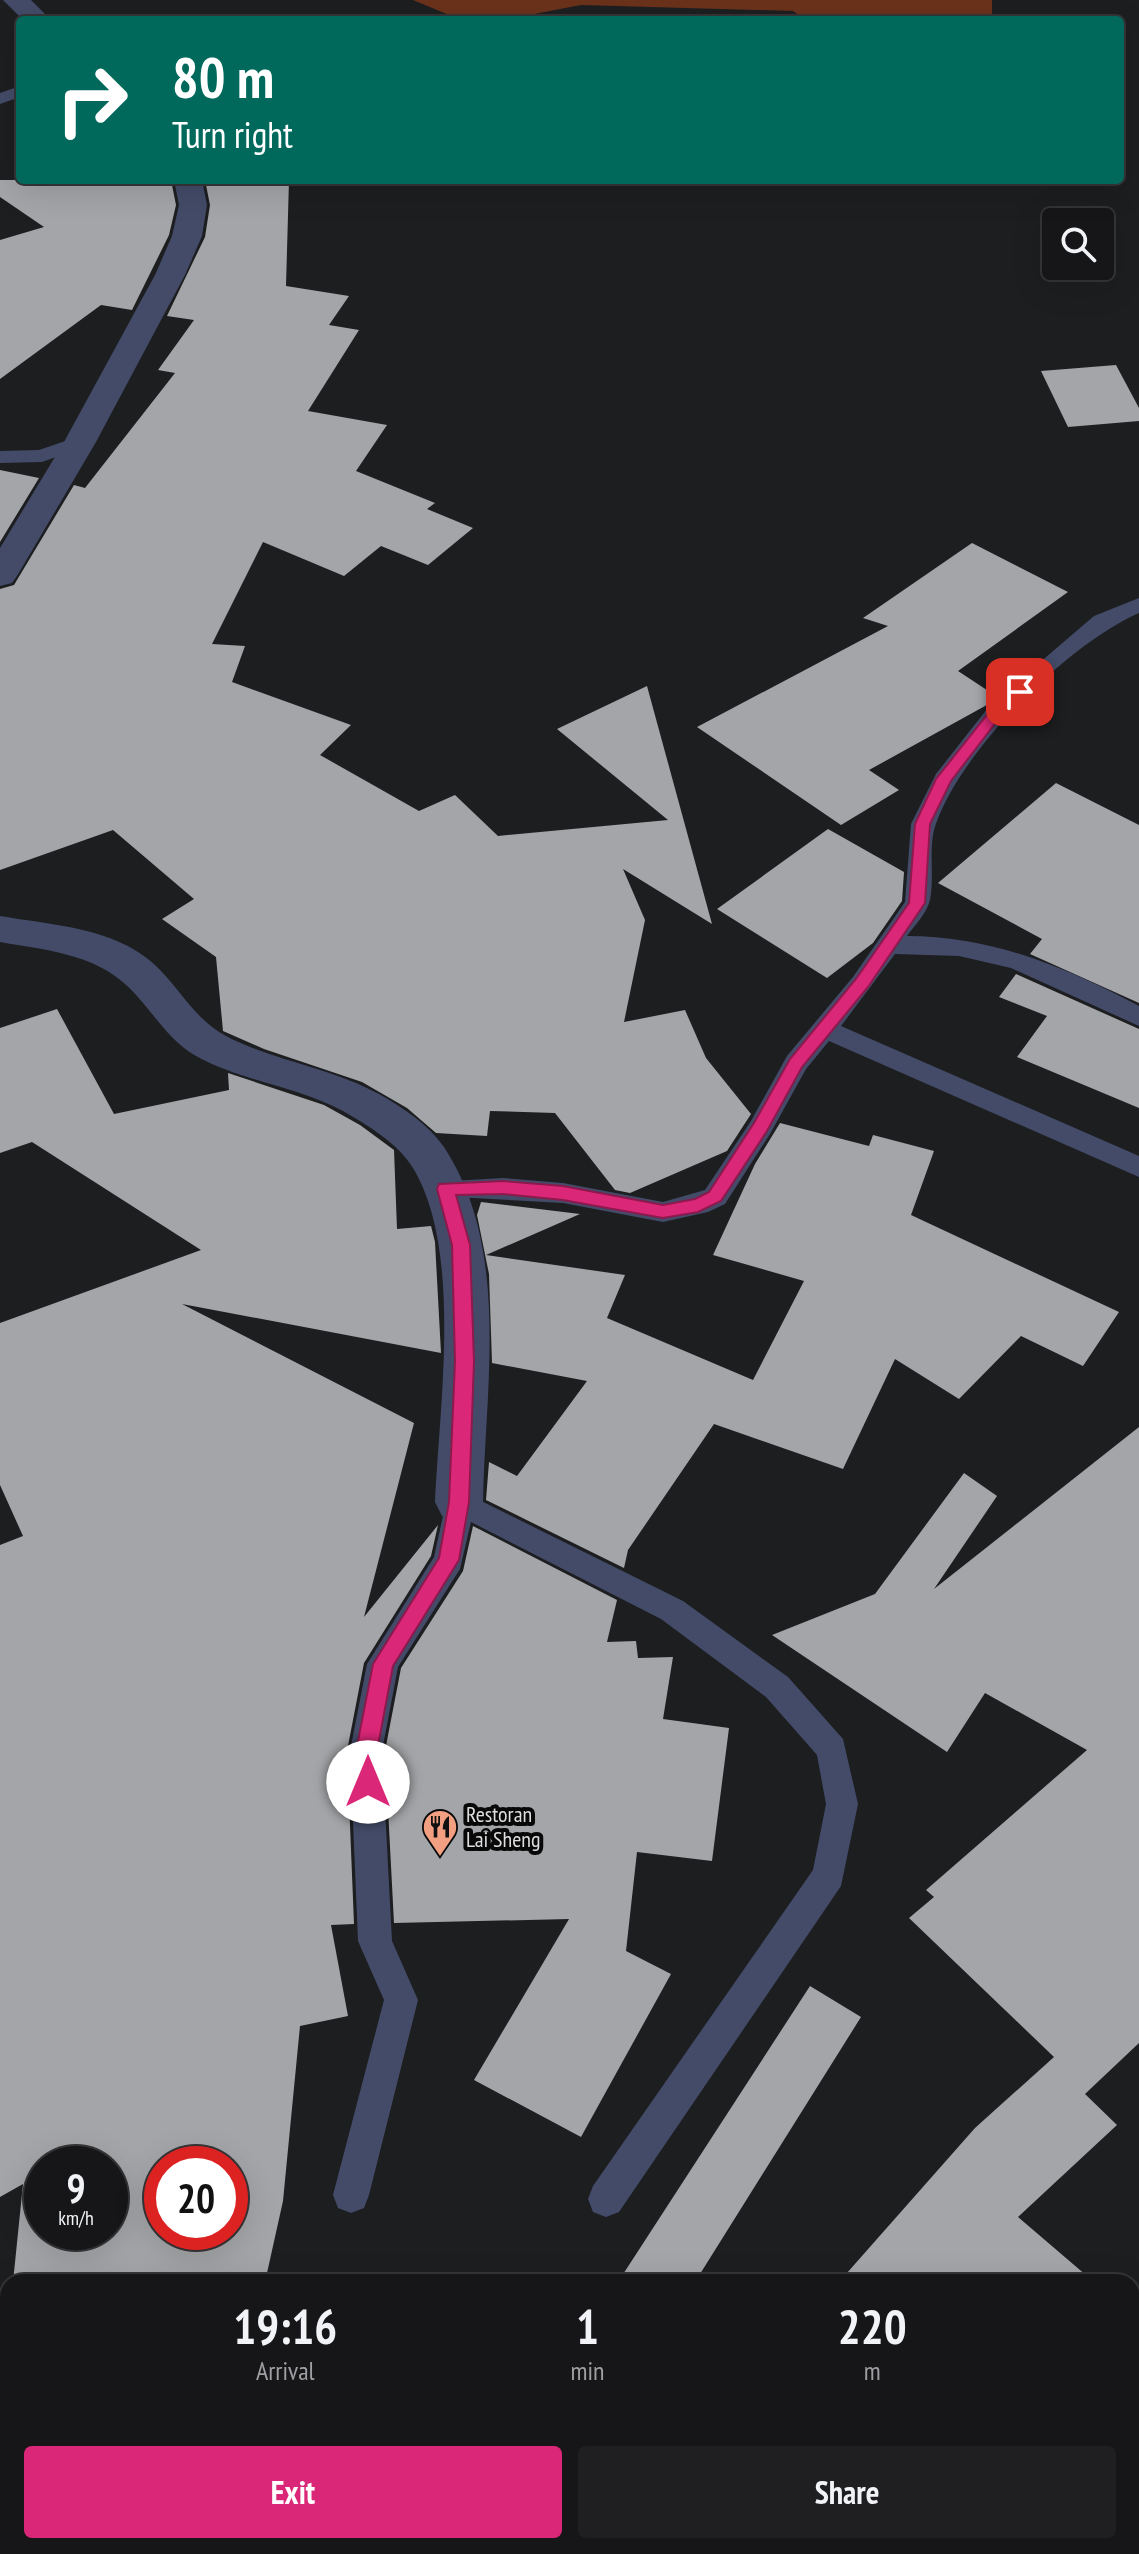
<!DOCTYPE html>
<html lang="en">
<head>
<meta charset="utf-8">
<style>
	:root { --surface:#161618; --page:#1f1f21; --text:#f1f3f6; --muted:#9e9fa2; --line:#353537; --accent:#db2777 }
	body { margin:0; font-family:"PT Sans Narrow",sans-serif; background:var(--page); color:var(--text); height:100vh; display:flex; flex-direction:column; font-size:30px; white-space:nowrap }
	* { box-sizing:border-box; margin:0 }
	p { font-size:26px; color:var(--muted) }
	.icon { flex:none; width:44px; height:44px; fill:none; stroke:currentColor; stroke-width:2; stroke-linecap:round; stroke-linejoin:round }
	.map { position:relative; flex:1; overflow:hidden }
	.side { position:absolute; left:0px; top:2274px; width:1140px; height:280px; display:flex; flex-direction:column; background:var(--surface); border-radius:24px 24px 0 0; box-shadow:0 8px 32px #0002,0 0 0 2px var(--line) }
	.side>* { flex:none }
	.top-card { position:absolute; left:16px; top:16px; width:1108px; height:168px; border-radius:8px; box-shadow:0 8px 32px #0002,0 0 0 2px var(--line); background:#00695c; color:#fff; overflow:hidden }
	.tools { position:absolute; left:1042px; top:208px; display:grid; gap:16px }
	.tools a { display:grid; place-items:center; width:72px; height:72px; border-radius:8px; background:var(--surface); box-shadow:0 8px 32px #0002,0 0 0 2px var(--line); font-size:40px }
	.speed { position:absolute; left:24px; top:2146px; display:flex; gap:16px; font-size:40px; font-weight:700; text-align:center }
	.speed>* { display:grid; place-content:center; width:104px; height:104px; border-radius:50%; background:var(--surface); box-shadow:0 8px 32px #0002,0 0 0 2px var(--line); line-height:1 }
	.speed small { font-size:20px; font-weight:400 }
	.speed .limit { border:12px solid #d22; background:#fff; color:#111 }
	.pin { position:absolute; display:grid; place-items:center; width:68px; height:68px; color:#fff; margin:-34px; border-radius:16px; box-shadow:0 4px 12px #0006 }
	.me { position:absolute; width:88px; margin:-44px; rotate:0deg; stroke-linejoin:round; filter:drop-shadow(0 0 6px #0008) }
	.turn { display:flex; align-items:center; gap:28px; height:168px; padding:0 24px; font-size:36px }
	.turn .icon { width:104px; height:104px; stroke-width:2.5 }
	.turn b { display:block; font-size:56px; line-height:68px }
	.eta { display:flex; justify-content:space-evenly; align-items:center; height:136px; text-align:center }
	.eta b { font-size:48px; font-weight:800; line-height:56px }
	.cta { display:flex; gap:16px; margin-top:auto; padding:16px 24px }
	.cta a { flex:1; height:92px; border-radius:8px; background:var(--accent); color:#fff; font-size:32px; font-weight:800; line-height:92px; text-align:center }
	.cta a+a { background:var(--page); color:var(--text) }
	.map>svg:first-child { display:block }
	.green { fill:#6b321b }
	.water { fill:#260300 }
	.building { fill:#a4a5a8; fill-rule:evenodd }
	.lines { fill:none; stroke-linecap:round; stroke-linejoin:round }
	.service { fill:#434b68; fill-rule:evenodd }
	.minor { fill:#434b68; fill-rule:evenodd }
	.route { fill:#db2777; stroke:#8e194d; stroke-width:2 }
	.labels { text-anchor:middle; stroke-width:8; stroke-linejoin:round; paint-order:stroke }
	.poi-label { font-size:22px; fill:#dedfe0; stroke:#080809; text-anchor:start }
</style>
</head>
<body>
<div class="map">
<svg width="1139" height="2554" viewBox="0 0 1139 2554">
	<rect width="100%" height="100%" fill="#1d1e20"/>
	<!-- green -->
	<path class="green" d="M 413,0 L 992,0 L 992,20 L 806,20 L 793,11 L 581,5 L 503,20 L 461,20 Z
		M 1139,2374 L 1139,2554 L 354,2554 L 353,2546 L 1132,2546 L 1132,2390 Z"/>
	<!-- water -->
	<path class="water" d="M 9,2546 L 353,2546 L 354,2554 L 0,2554 L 0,2549 Z"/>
	<!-- building -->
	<path class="building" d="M 0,180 L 171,180 L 176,205 L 169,235 L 132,310 L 101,305 L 0,379 L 0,240 L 44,227 L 0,197 Z
		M 205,180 L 289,180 L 286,286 L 349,296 L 329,325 L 359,330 L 308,411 L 387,425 L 356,471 L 435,503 L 427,509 L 473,528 L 428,565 L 381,546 L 344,576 L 263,542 L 212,644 L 245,646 L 232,682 L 351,725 L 320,755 L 419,811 L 455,795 L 498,836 L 668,820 L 557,729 L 647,686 L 712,924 L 623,869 L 645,920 L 624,1022 L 685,1010 L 706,1058 L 751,1114 L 727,1151 L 630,1193 L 615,1190 L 555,1113 L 490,1111 L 487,1136 L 436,1133 L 407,1108 L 362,1082 L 264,1049 L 223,1031 L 216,957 L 162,919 L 194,899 L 113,830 L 0,870 L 0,589 L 14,585 L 74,485 L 85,488 L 175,373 L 158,370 L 194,320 L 167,316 L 205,237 L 210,205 Z
		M 1116,365 L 1139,408 L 1139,421 L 1068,427 L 1041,371 Z
		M 0,470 L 39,478 L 0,542 Z
		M 972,543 L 1068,592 L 958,671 L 996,696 L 985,706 L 869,770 L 899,790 L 841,825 L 697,727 L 888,626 L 863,618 Z
		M 1056,783 L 1139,825 L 1139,1003 L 1030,954 L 1042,939 L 938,883 Z
		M 828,829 L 904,872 L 902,901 L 873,943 L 827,978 L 717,909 Z
		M 1016,974 L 1139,1029 L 1139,1108 L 1017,1057 L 1047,1016 L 999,997 Z
		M 57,1009 L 114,1114 L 229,1090 L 228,1073 L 324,1105 L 360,1125 L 394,1150 L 397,1229 L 431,1226 L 435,1242 L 441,1353 L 182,1304 L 414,1423 L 364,1617 L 438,1525 L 431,1556 L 364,1663 L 347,1751 L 354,1924 L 331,1925 L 348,2016 L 300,2026 L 283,2201 L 265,2282 L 13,2282 L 23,2184 L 0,2197 L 0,1545 L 23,1536 L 0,1485 L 0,1323 L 201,1250 L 32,1142 L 0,1153 L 0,1028 ZM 42,2164 L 110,2164 L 110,2232 L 42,2232 ZM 162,2164 L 230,2164 L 230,2232 L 162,2232 Z
		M 780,1123 L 869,1146 L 873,1135 L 934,1151 L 911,1215 L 1119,1312 L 1083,1366 L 1021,1336 L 959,1399 L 895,1359 L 843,1469 L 714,1424 L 628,1550 L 624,1568 L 486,1500 L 489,1462 L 517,1476 L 587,1381 L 492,1363 L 489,1274 L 477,1215 L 481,1202 L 580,1214 L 486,1255 L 625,1275 L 607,1318 L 753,1380 L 804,1281 L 713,1255 L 755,1164 Z
		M 1139,1427 L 1139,2043 L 1085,2094 L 1117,2125 L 1018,2217 L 1094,2282 L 839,2282 L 975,2128 L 1054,2057 L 909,1918 L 934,1897 L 926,1890 L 1087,1750 L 985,1693 L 947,1752 L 772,1635 L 875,1594 L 964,1473 L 997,1496 L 934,1589 Z
		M 473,1526 L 617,1600 L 607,1642 L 636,1641 L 638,1658 L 673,1657 L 663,1719 L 729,1728 L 712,1861 L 637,1852 L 626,1951 L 671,1974 L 581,2137 L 474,2080 L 569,1919 L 394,1923 L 385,1751 L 401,1668 L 463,1571 Z
		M 810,1986 L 861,2017 L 695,2282 L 618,2282 Z"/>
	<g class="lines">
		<!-- service -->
		<path class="service" d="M 20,86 L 20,97 L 0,104 L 0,93 Z
			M 80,436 L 87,438 L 90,442 L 87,446 L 42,462 L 0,463 L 0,451 L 39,450 Z
			M 1139,598 L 1139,613 C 1068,644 964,748 937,821 C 927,845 935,875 930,900 C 927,913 914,926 907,936 C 992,936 1065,967 1139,1006 L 1139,1026 L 1011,968 L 959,956 L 895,954 L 841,1026 L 1139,1156 L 1139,1177 L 829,1041 L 806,1069 L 770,1134 L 725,1204 L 708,1212 L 663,1222 L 563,1203 L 435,1196 L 431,1189 L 435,1182 L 503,1178 L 563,1183 L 663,1202 L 705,1190 L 751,1121 L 787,1056 L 853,977 L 905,902 L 911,824 L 936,774 L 991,704 L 1094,616 Z
			M 459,1490 L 683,1601 L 788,1677 L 843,1739 L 858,1804 L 841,1886 L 619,2212 L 606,2217 L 593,2212 L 588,2199 L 593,2186 L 813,1870 L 826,1804 L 817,1755 L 766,1697 L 661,1619 L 471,1522 L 460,1569 L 398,1667 L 382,1751 L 392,1941 L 418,2000 L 369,2195 L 364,2208 L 351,2213 L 338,2208 L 333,2195 L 384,2000 L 358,1941 L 350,1751 L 367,1664 L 434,1557 L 448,1493 Z"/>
		<!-- minor -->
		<path class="minor" d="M 3,0 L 31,0 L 51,20 L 23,20 Z
			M 174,180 L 202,180 L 207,205 L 202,236 L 185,275 L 96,442 L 17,576 L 12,583 L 0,586 L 0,548 L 64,442 L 155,275 L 172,236 L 179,205 Z
			M 0,916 C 51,925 113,927 154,964 C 179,987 194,1019 226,1036 C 274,1061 330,1067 379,1094 C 402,1107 428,1124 444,1147 C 511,1249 485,1387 483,1502 L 476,1516 L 459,1521 L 442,1516 L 435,1502 C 439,1407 463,1251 413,1168 C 398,1143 367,1125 343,1111 C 296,1086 241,1081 196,1056 C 170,1041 156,1017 137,996 C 101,954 51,951 0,942 Z"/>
	</g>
	<!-- route -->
	<path class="route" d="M 1014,688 L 1027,692 L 1004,712 L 951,781 L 930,824 L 925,903 L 868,987 L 802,1067 L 767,1131 L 721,1201 L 698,1212 L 663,1218 L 563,1200 L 503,1194 L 456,1195 L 470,1245 L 474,1361 L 469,1502 L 459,1560 L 393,1666 L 377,1751 L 378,1782 L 375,1789 L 360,1789 L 356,1751 L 373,1664 L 439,1558 L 449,1502 L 455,1361 L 452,1245 L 437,1189 L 439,1184 L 503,1181 L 563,1186 L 663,1205 L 695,1199 L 709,1192 L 754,1123 L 790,1059 L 856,979 L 909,903 L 915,824 L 936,779 L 994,706 Z"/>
	<!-- icons -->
	<defs>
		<symbol id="restaurant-pin" viewBox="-11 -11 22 30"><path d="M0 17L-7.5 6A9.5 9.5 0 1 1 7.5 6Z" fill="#f2a081" stroke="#080809"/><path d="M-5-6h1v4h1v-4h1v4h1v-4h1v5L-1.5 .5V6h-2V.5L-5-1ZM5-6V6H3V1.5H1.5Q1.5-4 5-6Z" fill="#111"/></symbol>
	</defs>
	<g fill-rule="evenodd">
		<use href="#restaurant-pin" x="420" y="1807" width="40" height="54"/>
	</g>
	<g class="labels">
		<!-- poi labels -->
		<g class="poi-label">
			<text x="466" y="1822">Restoran<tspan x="466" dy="25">Lai Sheng</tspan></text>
		</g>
	</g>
</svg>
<div class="tools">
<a><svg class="icon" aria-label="search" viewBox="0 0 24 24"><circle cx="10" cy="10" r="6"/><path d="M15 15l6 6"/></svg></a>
</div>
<div class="speed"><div>9<small>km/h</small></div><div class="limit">20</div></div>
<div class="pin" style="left:1020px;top:692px;background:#d93025"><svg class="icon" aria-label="arrive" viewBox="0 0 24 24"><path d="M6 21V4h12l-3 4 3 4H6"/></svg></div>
<svg class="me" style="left:368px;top:1782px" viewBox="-20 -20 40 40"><circle r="19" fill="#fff"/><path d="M0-13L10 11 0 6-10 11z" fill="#db2777"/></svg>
<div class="top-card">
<div class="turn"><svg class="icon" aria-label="right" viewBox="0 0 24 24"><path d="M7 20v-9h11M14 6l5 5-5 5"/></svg><div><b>80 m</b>Turn right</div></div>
</div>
<section class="side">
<div class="eta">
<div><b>19:16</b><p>Arrival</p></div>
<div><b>1</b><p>min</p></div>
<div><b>220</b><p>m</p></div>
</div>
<div class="cta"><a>Exit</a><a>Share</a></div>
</section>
</div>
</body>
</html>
